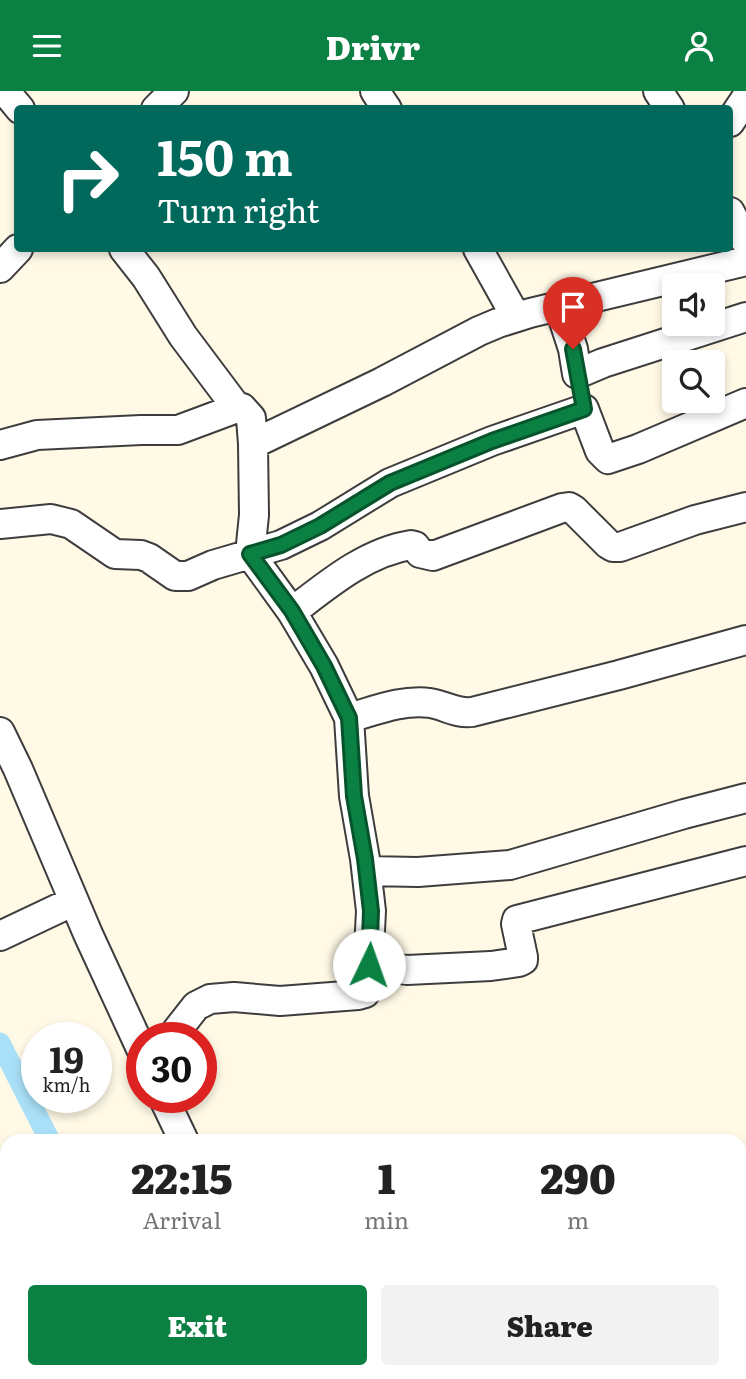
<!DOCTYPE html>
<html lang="en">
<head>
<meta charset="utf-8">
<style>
	:root { --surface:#fff; --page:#f2f2f2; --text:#222; --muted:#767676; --accent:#0b8043 }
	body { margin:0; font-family:Literata,serif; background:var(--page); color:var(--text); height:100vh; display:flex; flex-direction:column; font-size:26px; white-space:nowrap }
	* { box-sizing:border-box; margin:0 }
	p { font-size:23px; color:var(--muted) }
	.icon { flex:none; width:38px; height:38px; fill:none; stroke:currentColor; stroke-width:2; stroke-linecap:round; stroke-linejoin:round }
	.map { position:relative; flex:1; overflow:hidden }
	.details { position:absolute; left:0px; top:1043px; width:747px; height:245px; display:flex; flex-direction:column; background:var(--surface); border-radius:21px 21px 0 0; box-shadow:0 4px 10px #0003 }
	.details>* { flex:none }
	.hud { position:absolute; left:14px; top:14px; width:719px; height:147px; border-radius:7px; box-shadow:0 4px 10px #0003; background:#00695c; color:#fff; overflow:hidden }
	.controls { position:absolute; left:662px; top:182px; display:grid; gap:14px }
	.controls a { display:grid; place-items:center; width:63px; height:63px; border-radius:7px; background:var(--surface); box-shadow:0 4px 10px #0003; font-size:35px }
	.speed { position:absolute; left:21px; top:931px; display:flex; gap:14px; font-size:35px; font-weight:700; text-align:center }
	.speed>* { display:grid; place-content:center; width:91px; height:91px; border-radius:50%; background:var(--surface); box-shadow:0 4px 10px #0003; line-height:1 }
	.speed small { font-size:18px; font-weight:400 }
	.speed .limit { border:10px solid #d22; background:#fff; color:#111 }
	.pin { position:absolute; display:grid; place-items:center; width:60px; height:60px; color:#fff; margin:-72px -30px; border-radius:50% 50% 50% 0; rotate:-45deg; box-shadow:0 0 7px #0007 }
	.pin .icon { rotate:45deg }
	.me { position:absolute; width:77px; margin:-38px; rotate:3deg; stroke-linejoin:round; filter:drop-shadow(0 0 5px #0008) }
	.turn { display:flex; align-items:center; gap:24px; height:147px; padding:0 28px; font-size:32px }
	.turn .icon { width:91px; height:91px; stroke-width:2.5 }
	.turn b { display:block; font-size:49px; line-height:60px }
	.eta { display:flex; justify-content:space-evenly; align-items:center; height:119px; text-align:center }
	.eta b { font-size:42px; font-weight:800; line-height:49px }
	.action { display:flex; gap:14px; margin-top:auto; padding:14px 28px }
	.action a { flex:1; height:80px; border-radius:7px; background:var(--accent); color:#fff; font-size:28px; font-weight:800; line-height:80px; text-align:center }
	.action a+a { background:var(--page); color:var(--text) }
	header { display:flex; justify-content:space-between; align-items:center; height:91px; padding:0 28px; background:var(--accent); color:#fff; font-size:32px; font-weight:800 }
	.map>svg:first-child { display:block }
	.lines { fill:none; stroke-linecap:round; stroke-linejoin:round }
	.canal { stroke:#a9e0f8; stroke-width:21 }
	.minor-casing { stroke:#3d3d3d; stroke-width:32 }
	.major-casing { stroke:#1b1b1b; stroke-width:38 }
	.minor { stroke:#fff; stroke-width:28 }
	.major { stroke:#feca58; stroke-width:35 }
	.route-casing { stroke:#07532c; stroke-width:18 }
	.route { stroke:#0b8043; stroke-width:12 }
</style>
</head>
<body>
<header><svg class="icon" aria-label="menu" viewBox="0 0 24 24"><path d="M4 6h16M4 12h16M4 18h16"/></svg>Drivr<svg class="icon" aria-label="person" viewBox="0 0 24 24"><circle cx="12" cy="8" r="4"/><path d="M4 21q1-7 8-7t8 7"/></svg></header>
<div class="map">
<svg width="746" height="1288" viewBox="0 0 746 1288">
	<rect width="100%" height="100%" fill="#fff9e6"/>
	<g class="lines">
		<!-- canal -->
		<path class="canal" d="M 0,952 L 50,1050
			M 164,1281 L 167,1288"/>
		<defs>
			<path id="minor" d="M 5,0 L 20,18
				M 375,0 L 387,18
				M 658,0 L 670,18
				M 156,18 L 174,0
				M 730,31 L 746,7
				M 730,121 L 746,151
				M 124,158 L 146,186 L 183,245 L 237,317
				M 478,158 L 516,226
				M 0,177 L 18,158
				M 559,215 L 573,258 L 577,283 L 603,272 L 746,226
				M 253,353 L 382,291 L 479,240 L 498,232 L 530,222 L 746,170
				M 0,354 L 37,344 L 141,339 L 178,339 L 237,317 L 242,317 L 251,327 L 253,353 L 254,424 L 250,463 L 292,521 L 324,575 L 349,627 L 354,705 L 365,768 L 371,820 L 367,897 L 365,902 L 358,904 L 280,910 L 234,906 L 210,908 L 196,915 L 171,947
				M 0,433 L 51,428 L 71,433 L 115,463 L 141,464 L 149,467 L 175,485 L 188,485 L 213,474 L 281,454 L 320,435 L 390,392 L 492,350 L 584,318 L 600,360 L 608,368 L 638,358 L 746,312
				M 292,521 C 327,494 366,461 411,454 L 415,455 L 420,462 L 433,465 L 562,417 L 569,416 L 574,419 L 608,453 L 613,456 L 620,456 L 695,429 L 746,416
				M 349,627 C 374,620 403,608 430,612 C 444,614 457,623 472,621 L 619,584 L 746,549
				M 0,641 L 18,678 L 88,843 L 142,960
				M 367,780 L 418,781 L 510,774 L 684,723 L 746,707
				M 0,845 L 74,810
				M 369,874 L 407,879 L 491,875 L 519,871 L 523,869 L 523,866 L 516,833 L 517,829 L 746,770
				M 163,1006 L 184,1050
				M 740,1195 L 746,1194
				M 300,1281 L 304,1288
				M 483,1288 L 497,1281"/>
			<path id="major" d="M 0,1144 L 7,1158
				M 0,1202 L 7,1215
				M 41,1281 L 45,1288
				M 68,1281 L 72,1288"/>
		</defs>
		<!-- minor casing -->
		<use href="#minor" class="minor-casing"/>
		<!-- major casing -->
		<use href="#major" class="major-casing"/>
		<!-- minor -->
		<use href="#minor" class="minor"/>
		<!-- major -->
		<use href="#major" class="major"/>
	</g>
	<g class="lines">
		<defs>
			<path id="route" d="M 369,874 L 371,820 L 365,768 L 354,705 L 349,627 L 324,575 L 292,520 L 250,463 L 281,454 L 320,435 L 390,392 L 492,350 L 584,318 L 573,258"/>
		</defs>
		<!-- route casing -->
		<use href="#route" class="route-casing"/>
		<!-- route -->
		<use href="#route" class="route"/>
	</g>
</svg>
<div class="controls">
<a><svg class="icon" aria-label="sound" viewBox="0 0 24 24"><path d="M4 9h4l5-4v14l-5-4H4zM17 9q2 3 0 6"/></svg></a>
<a><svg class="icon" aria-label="search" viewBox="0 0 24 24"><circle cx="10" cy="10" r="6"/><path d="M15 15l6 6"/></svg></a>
</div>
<div class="speed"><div>19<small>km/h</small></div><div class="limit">30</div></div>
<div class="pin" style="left:573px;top:258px;background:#d93025"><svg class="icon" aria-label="arrive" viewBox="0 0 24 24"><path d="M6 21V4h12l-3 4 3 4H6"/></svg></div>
<svg class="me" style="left:369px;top:874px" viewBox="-20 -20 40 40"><circle r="19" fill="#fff"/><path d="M0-13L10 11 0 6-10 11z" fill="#0b8043"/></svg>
<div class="hud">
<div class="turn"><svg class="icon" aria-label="right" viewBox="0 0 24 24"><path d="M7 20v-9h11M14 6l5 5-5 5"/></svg><div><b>150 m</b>Turn right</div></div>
</div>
<section class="details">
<div class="eta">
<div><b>22:15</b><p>Arrival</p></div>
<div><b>1</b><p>min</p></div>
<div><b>290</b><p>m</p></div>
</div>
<div class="action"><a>Exit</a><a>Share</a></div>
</section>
</div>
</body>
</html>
